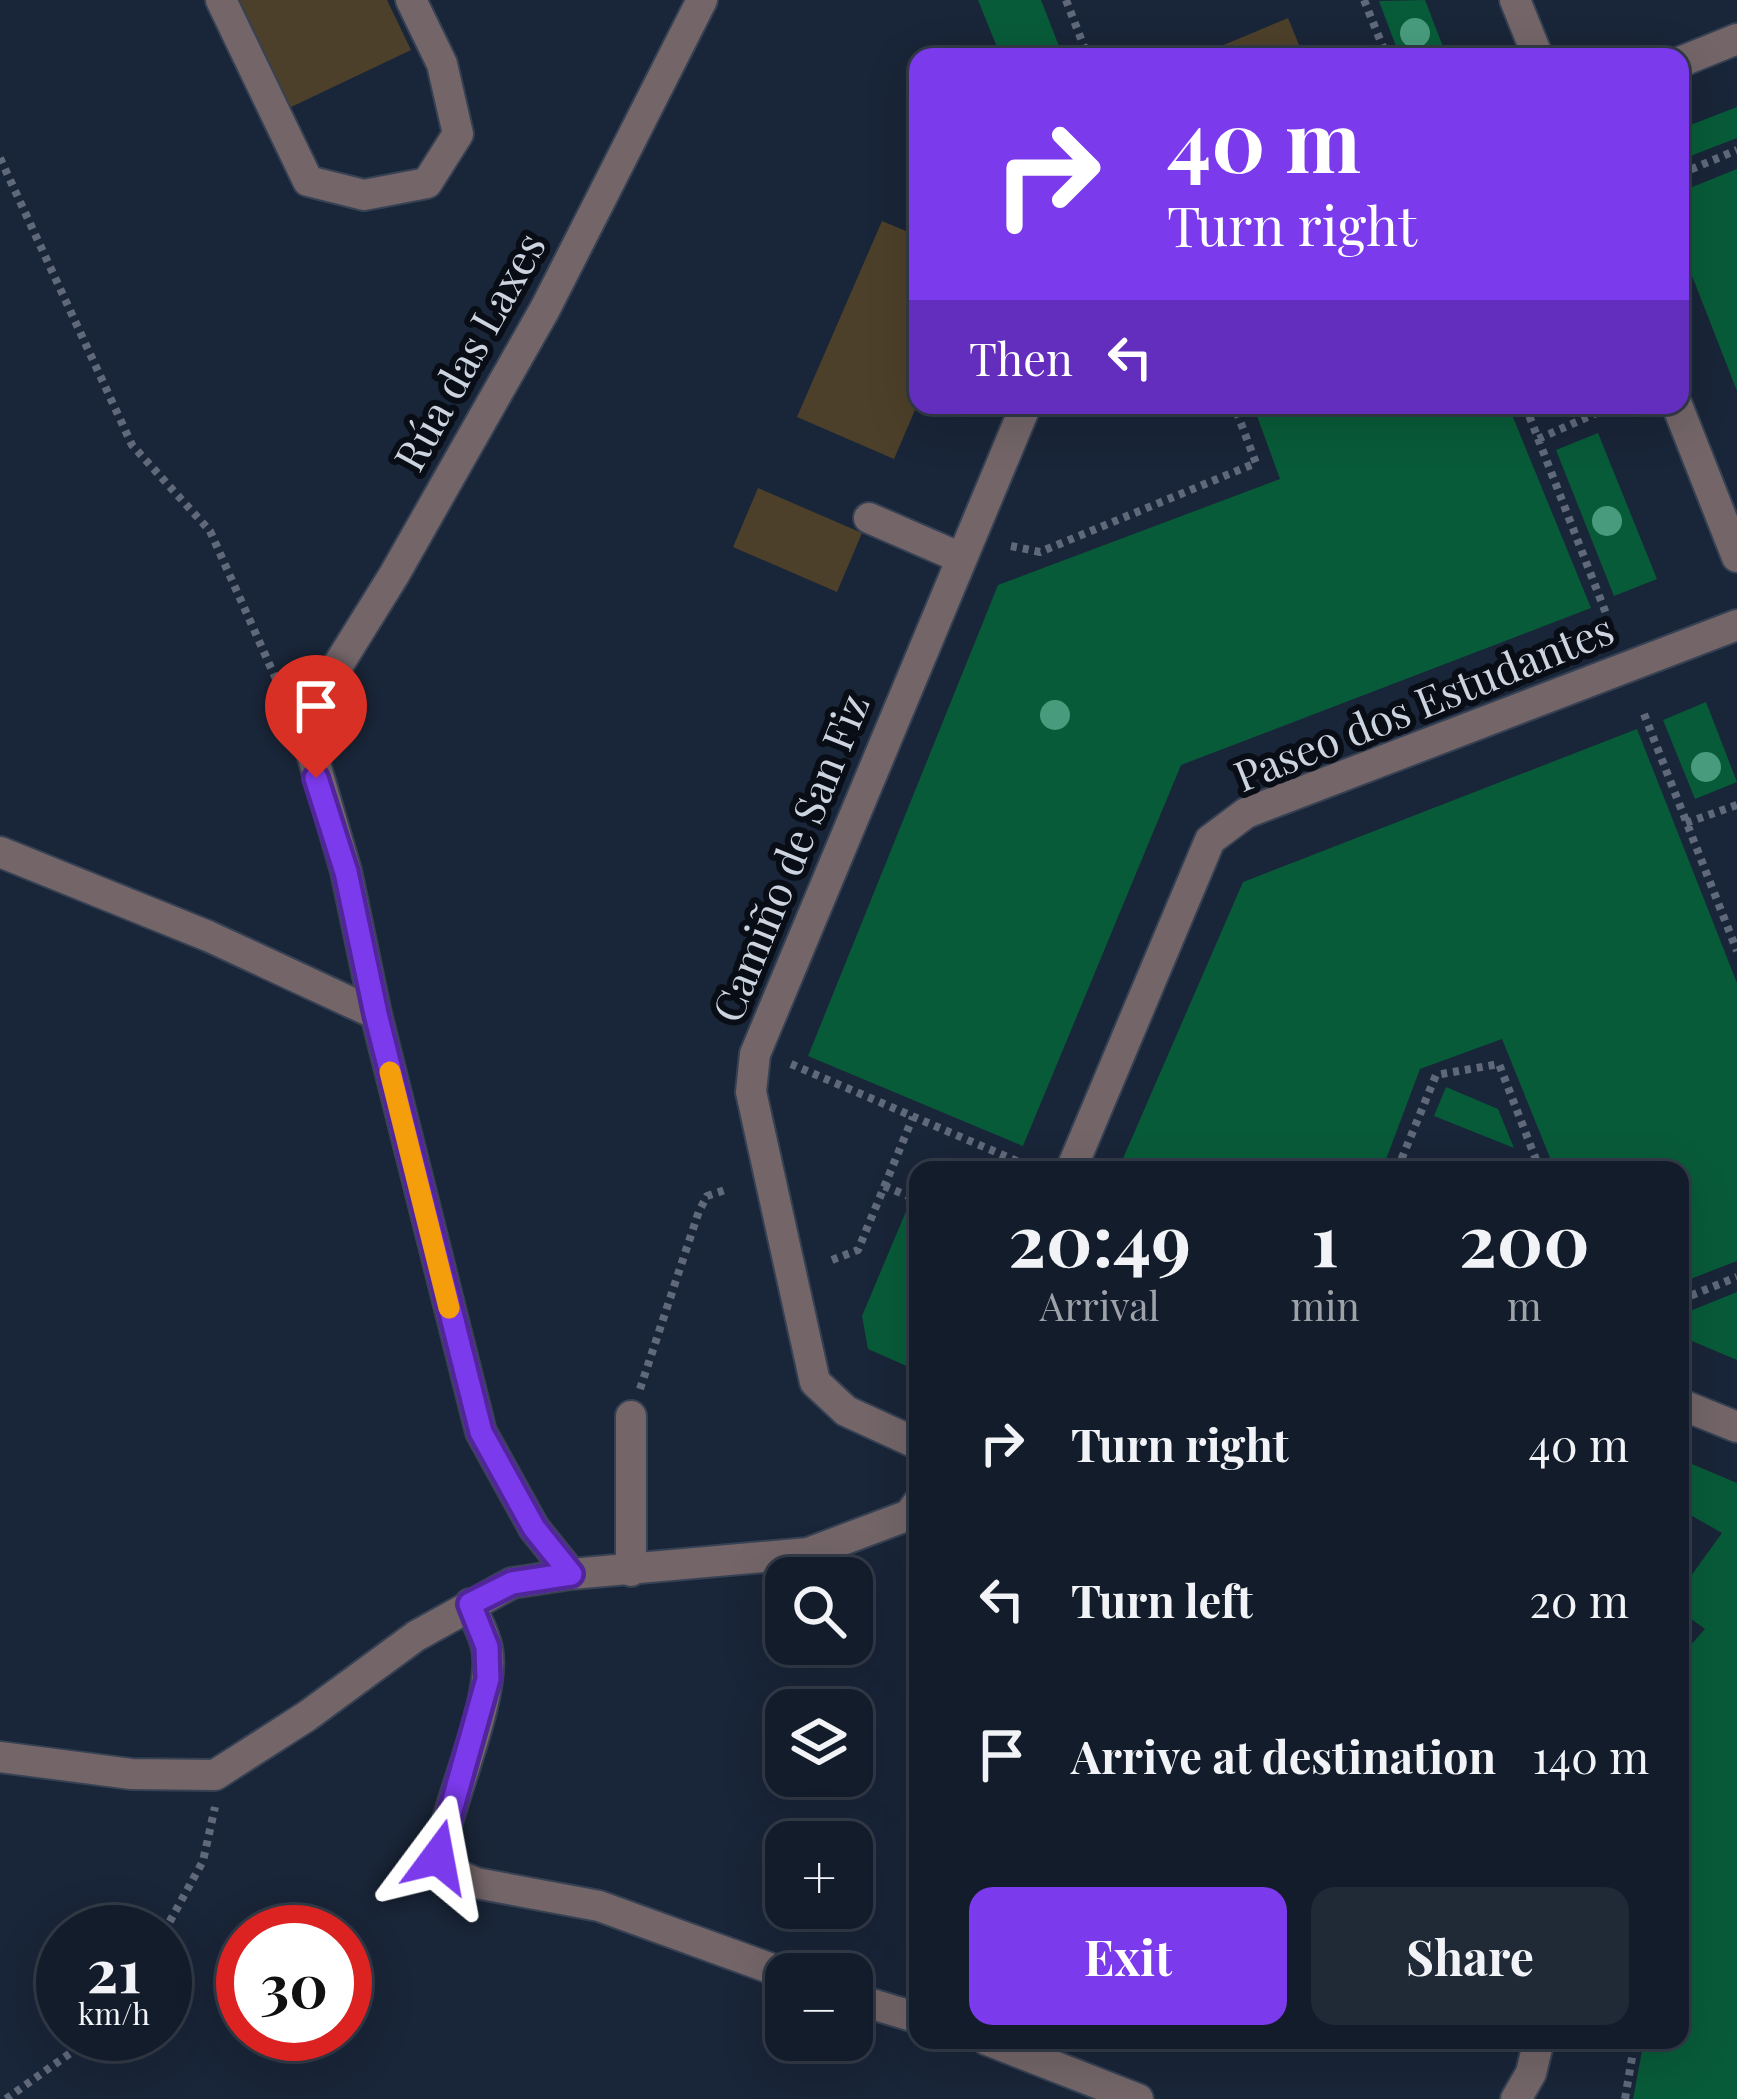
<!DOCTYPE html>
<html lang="en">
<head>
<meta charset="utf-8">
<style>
	:root { --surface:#131c2a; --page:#202936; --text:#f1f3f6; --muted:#9da1a8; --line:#323a47; --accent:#7c3aed }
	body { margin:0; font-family:"Playfair Display",serif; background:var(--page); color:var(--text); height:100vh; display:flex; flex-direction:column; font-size:45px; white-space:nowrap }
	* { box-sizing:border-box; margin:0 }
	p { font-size:39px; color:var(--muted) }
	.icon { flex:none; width:66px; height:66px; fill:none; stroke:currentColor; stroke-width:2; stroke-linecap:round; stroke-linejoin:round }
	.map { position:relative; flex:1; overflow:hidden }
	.drawer { position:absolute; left:909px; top:1161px; width:780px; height:888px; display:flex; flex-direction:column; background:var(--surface); border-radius:24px; box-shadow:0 12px 48px #0002,0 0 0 3px var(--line) }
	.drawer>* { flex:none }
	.hud { position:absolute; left:909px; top:48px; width:780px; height:366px; border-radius:24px; box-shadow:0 12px 48px #0002,0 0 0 3px var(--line); background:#7c3aed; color:#fff; overflow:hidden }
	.buttons { position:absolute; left:765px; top:1557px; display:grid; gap:24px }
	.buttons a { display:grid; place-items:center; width:108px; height:108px; border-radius:24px; background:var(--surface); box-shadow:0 12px 48px #0002,0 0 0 3px var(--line); font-size:60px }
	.speed { position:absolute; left:36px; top:1905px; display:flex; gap:24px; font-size:60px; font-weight:700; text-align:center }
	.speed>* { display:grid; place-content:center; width:156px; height:156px; border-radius:50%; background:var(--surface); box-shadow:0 12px 48px #0002,0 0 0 3px var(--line); line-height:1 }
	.speed small { font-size:30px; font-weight:400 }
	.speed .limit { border:18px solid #d22; background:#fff; color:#111 }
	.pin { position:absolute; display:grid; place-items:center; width:102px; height:102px; color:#fff; margin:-123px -51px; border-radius:50% 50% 50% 0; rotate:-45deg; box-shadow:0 0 12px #0007 }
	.pin .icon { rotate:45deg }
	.me { position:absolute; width:132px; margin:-66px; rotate:13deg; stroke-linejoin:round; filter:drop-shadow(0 0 9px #0008) }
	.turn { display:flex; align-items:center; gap:42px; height:252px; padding:0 60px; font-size:54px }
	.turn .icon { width:156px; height:156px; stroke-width:2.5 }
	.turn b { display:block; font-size:84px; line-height:102px }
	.then { display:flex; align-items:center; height:114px; padding:0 60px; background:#0003; gap:24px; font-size:45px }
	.eta { display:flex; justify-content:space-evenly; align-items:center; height:204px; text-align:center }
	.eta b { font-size:72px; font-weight:700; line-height:84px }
	.button { display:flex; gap:24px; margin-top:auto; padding:24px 60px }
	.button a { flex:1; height:138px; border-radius:24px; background:var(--accent); color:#fff; font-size:48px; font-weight:700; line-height:138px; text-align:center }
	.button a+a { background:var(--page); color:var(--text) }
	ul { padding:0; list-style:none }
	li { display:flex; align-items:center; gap:36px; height:156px; padding:0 60px }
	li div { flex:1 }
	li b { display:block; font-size:45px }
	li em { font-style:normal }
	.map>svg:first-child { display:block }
	.green { fill:#085b39 }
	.building { fill:#4d402a }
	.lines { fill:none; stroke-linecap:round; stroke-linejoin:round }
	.minor-casing { stroke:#364153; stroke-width:34 }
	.path { stroke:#5f697a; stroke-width:8; stroke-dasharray:6 6; stroke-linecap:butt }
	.minor { stroke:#736568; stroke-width:30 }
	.tree { fill:#489c7d }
	.route-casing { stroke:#51269a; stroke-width:30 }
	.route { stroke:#7c3aed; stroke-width:21 }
	.slow { stroke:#f59e0b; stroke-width:21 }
	.labels { text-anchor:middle; stroke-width:12; stroke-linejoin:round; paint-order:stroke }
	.street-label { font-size:42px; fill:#ccd4e0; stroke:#090e16 }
</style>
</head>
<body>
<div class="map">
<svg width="1737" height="2099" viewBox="0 0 1737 2099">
	<rect width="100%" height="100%" fill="#192538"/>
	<!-- green -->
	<path class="green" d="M 978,0 L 1041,0 L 1059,46 L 1032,57 L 1001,57 Z
		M 1425,0 L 1447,57 L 1400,57 L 1379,1 Z
		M 1737,107 L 1737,138 L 1680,160 L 1680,129 Z
		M 1737,169 L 1737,391 L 1680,245 L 1680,192 Z
		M 1253,405 L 1508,405 L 1591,608 L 1181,765 L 1023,1146 L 808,1056 L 998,585 L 1280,479 Z
		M 1598,433 L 1657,579 L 1614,596 L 1556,450 Z
		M 1706,702 L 1737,782 L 1695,799 L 1663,720 Z
		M 1637,729 L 1737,983 L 1737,1261 L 1680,1283 L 1680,1170 L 1555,1170 L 1502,1039 L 1420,1069 L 1382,1170 L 1118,1170 L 1243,882 Z
		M 1446,1087 L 1498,1109 L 1514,1148 L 1434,1116 Z
		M 907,1209 L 918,1214 L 918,1371 L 868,1349 L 862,1316 Z
		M 1737,1292 L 1737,1360 L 1680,1336 L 1680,1315 Z
		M 1680,1459 L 1737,1483 L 1737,2099 L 1633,2099 L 1644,2040 L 1680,2040 L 1680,1657 L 1705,1629 L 1680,1611 L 1680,1591 L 1722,1533 L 1680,1509 Z"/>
	<!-- building -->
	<path class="building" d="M 238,0 L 387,0 L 411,50 L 289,108 Z
		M 1288,18 L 1304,57 L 1195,57 Z
		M 882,221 L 918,236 L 918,403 L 894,459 L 797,417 Z
		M 758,488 L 862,533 L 837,592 L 733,547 Z"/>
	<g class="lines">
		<defs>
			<path id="minor" d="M 221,0 L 308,181 L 364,195 L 427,183 L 458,134 L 442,64 L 411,0
				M 1515,0 L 1538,57
				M 1680,62 L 1737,39
				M 1677,405 L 1737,557
				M 869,518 L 961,558
				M 0,852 L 208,936 L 376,1014
				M 1071,1170 L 1210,840 L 1246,813 L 1737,625
				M 1680,1404 L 1737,1427
				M 918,1444 L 846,1411 L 815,1382 L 751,1092 L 755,1054 L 1026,405
				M 631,1571 L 631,1416
				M 571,1574 L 534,1528 L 481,1432 L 376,1014 L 346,871 L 308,740 L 312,713 L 330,678 L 394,575 L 545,309 L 702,0
				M 470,1604 C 475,1618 484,1633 487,1648 C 497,1696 448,1802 438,1857 L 458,1875 L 476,1883 L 599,1906 L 786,1974
				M 0,1757 L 131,1774 L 215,1775 L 307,1716 L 416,1636 L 512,1583 L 571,1574 L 808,1553 L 909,1515 L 918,1503
				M 852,1998 L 918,2018
				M 987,2040 L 1138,2099
				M 1516,2099 L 1531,2073 L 1539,2040"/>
		</defs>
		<!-- minor casing -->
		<use href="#minor" class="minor-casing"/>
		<!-- path -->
		<path class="path" d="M 1066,0 L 1088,57
			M 1364,0 L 1387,57
			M 0,158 L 132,445 L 210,531 L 284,697
			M 1680,174 L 1737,150
			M 1525,405 L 1607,616
			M 1538,439 L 1608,408
			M 1011,546 L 1040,552 L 1256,463 L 1234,405
			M 1644,714 L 1737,951
			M 1686,823 L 1737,805
			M 791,1064 L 1026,1165
			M 1397,1170 L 1436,1075 L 1499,1064 L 1540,1170
			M 884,1186 L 918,1200
			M 832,1260 L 858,1250 L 913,1117
			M 1680,1300 L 1737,1277
			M 640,1389 L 699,1211 L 707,1196 L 728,1189
			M 164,1932 L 203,1861 L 215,1807
			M 6,2099 L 97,2034
			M 1625,2099 L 1635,2040"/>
		<!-- minor -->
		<use href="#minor" class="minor"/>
	</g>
	<!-- trees -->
	<g class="tree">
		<circle cx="1415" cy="33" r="15"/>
		<circle cx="1607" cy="521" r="15"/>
		<circle cx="1055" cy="715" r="15"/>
		<circle cx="1706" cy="767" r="15"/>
	</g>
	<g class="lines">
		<defs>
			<path id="route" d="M 316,778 L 346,872 L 376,1014 L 481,1432 L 534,1528 L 571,1574 L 512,1583 L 470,1604 L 487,1647 L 488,1679 L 438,1857"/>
		</defs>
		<!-- route casing -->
		<use href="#route" class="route-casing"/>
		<!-- route -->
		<use href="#route" class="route"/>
		<!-- slow -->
		<path class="slow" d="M 390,1072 L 449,1308"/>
	</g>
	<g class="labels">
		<!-- street labels -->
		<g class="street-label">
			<text transform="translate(470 352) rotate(-61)" y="15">Rúa das Laxes</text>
			<text transform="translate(1424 703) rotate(-22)" y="15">Paseo dos Estudantes</text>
			<text transform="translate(791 858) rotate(-68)" y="15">Camiño de San Fiz</text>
		</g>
	</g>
</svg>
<div class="buttons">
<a><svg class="icon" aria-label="search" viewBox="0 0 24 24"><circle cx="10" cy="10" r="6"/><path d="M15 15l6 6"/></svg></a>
<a><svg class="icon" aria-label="layers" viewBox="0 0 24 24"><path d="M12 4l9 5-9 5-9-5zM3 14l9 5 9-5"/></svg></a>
<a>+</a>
<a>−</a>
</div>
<div class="speed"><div>21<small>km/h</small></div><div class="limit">30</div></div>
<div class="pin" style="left:316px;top:778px;background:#d93025"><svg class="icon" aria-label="arrive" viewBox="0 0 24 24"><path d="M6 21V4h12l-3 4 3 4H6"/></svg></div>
<svg class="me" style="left:438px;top:1857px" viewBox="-20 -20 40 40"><path d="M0-17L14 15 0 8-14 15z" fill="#7c3aed" stroke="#fff" stroke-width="4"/></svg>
<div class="hud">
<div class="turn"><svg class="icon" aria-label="right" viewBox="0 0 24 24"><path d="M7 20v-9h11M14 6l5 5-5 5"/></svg><div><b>40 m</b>Turn right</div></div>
<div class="then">Then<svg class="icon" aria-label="left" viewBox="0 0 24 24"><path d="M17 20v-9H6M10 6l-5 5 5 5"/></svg></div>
</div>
<section class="drawer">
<div class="eta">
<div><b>20:49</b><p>Arrival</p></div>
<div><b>1</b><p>min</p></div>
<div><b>200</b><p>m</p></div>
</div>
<ul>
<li><svg class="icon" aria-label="right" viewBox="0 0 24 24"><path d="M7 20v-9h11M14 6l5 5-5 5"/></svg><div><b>Turn right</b></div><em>40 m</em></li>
<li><svg class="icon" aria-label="left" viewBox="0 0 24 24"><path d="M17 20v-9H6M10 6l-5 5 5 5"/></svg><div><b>Turn left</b></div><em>20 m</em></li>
<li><svg class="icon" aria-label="arrive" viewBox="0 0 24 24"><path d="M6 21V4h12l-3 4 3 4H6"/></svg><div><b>Arrive at destination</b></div><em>140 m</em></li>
</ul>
<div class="button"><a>Exit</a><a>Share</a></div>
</section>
</div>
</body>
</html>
